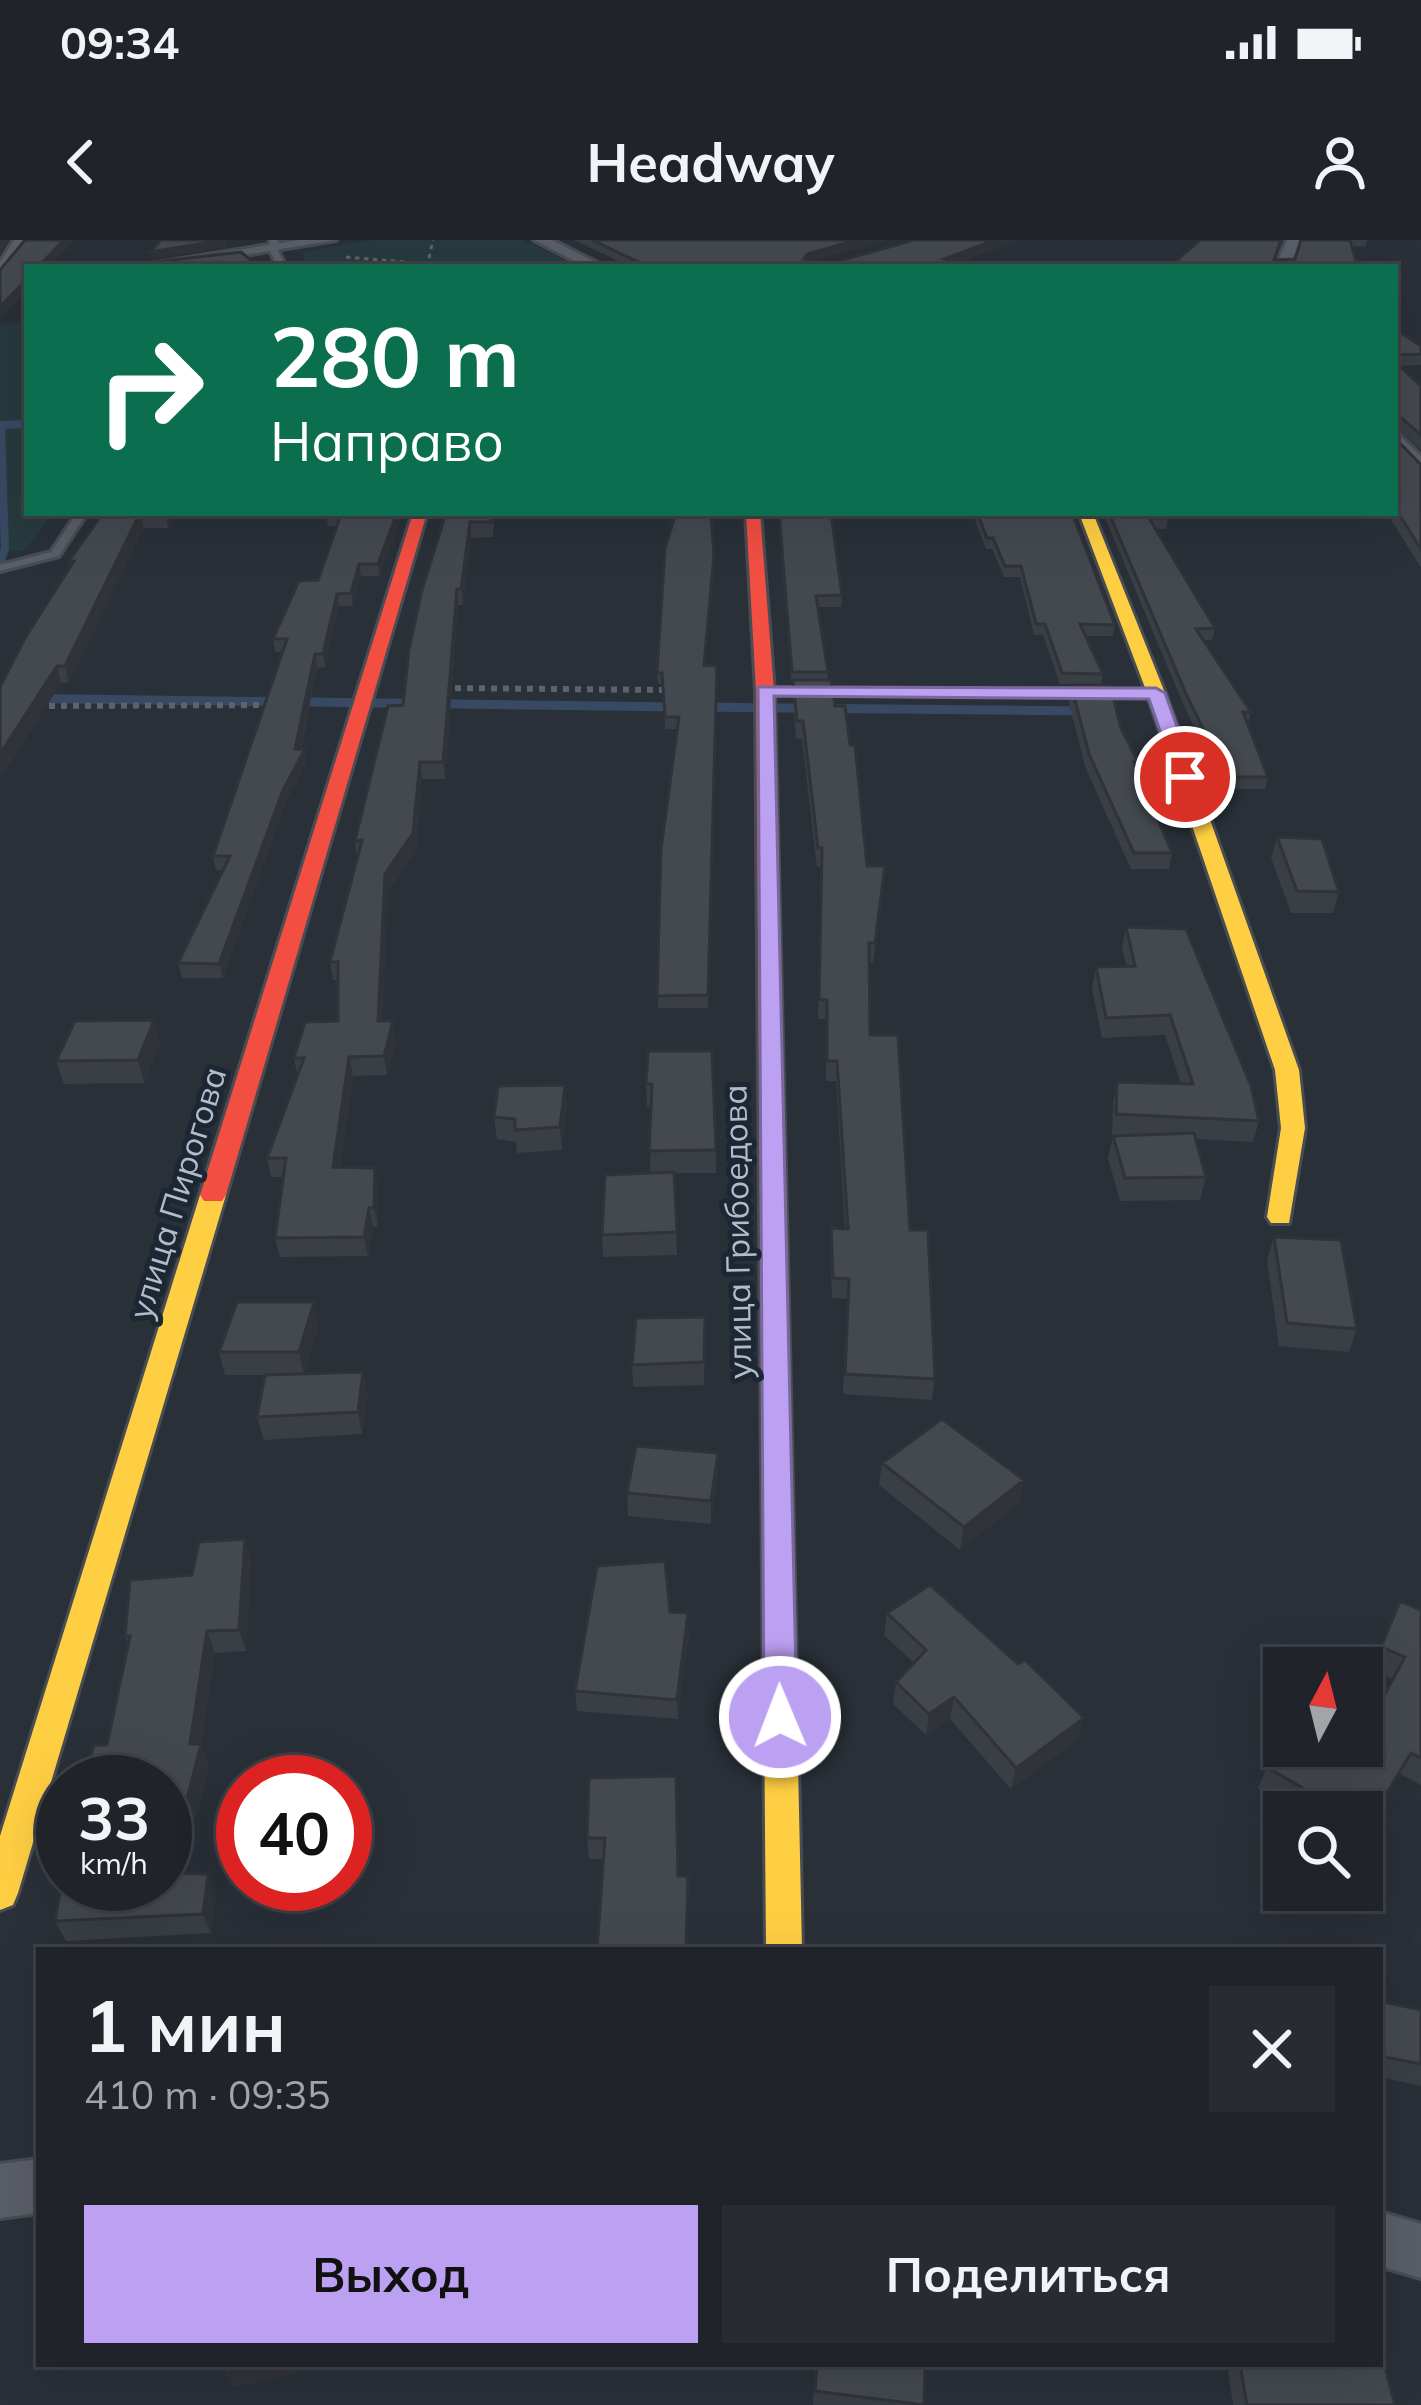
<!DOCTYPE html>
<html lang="ru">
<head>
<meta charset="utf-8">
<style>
	:root { --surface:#20242a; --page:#282c32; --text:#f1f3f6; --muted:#a2a4a8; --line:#3d4147; --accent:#bca0f2 }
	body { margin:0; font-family:Mulish,sans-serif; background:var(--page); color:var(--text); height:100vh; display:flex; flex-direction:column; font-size:45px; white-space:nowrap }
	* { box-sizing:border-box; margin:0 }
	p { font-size:39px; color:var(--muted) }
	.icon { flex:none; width:66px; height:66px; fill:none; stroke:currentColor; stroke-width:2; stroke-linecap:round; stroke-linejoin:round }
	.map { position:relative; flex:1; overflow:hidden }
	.side { position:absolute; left:36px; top:1707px; width:1347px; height:420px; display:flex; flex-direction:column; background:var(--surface); border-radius:0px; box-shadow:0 12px 48px #0002,0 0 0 3px var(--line) }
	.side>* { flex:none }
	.top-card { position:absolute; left:24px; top:24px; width:1374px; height:252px; border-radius:0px; box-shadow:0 12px 48px #0002,0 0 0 3px var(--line); background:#0b6e4f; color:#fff; overflow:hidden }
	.needle { width:78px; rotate:7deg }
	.controls { position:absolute; left:1263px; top:1407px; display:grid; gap:24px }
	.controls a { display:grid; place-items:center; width:120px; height:120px; border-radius:0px; background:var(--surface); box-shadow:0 12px 48px #0002,0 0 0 3px var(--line); font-size:60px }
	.speed { position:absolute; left:36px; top:1515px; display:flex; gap:24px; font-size:60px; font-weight:700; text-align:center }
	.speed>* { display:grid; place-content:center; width:156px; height:156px; border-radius:50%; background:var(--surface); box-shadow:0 12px 48px #0002,0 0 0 3px var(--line); line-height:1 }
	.speed small { font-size:30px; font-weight:400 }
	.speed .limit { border:18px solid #d22; background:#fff; color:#111 }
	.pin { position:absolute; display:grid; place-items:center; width:102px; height:102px; color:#fff; margin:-51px; border:6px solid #fff; border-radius:50%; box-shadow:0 3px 12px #0007 }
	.me { position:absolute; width:132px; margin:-66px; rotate:359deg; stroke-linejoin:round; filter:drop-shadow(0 0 9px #0008) }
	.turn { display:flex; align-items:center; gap:42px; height:252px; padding:0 48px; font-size:54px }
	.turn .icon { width:156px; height:156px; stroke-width:2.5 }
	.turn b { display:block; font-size:84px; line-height:102px }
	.round { display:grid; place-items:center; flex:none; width:126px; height:126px; border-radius:0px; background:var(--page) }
	.summary { display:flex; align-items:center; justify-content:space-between; height:204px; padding:0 48px }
	h1 { font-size:72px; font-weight:700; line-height:90px }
	.button { display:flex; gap:24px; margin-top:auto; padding:24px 48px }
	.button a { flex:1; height:138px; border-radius:0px; background:var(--accent); color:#111; font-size:48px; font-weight:700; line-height:138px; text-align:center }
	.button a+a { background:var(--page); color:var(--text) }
	.status { display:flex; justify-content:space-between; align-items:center; height:84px; padding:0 60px; background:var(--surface); direction:ltr }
	.status svg { height:33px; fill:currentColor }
	header { display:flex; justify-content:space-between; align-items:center; height:156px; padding:0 48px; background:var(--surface); font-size:54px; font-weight:700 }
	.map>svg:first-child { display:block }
	.green { fill:#273a3e }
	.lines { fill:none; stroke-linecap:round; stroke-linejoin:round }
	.stream-far2 { stroke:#384963; stroke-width:6 }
	.stream-far1 { stroke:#384963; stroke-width:8 }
	.stream { stroke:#384963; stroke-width:9 }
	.lane-casing { stroke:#484c53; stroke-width:6 }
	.street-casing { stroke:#484c53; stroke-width:6 }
	.slow-casing { stroke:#484c53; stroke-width:6 }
	.jam-casing { stroke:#484c53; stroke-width:6 }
	.path-far1 { stroke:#5d636a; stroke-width:3; stroke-dasharray:4.5 4.5; stroke-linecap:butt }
	.path { stroke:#5d636a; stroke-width:6; stroke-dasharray:6 6; stroke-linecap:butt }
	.lane { fill:#5a5e66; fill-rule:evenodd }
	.street { fill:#5a5e66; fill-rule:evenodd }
	.slow { fill:#ffcf43; fill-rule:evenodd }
	.jam { fill:#f24e42; fill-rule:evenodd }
	.wall { fill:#3a3f45 }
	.shaded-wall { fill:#303338 }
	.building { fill:#444950; stroke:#303338; stroke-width:3 }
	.route { fill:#bca0f2; stroke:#7a689d; stroke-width:3 }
	.labels { text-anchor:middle; stroke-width:10; stroke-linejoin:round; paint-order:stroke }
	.street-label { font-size:33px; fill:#b4bcc9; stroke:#1d2633 }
</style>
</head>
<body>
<div class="status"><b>09:34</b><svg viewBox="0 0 49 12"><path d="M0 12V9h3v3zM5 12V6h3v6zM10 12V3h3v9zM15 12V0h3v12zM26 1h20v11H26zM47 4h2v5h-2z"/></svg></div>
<header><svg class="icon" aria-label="back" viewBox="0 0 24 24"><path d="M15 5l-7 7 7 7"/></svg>Headway<svg class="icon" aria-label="person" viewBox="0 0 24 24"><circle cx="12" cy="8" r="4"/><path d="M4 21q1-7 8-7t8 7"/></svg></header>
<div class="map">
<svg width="1421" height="2165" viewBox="0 0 1421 2165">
	<rect width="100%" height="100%" fill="#2a3038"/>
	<!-- green -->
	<path class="green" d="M 372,0 L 523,0 L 579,27 L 307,27 L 302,12 Z
		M 27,82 L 27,273 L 53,273 L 25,310 L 0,313 L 0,85 Z"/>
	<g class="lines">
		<!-- stream-far2 -->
		<path class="stream-far2" d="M 0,185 L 27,184"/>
		<!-- stream-far1 -->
		<path class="stream-far1" d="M 0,185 L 27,184
			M 0,324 L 5,308 L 1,186"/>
		<!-- stream -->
		<path class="stream" d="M 0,458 L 679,467
			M 701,467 L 1087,471"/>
		<defs>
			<path id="lane" d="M 270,0 L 278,0 L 277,9 L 286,27 L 278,27 L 269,9 Z
				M 77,273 L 87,273 L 59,316 L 0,331 L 0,325 L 51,312 Z
				M 765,448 L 1156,450 L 1162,453 L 1156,456 L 761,453 L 759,451 Z"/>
			<path id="street" d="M 14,0 L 28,0 L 0,37 L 0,22 Z
				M 299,0 L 336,0 L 171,27 L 133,27 Z
				M 534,0 L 552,0 L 605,27 L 586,27 Z
				M 1287,0 L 1301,0 L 1289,27 L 1275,27 Z
				M 1395,191 L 1421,216 L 1421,234 L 1395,208 Z
				M 39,1919 L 39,1973 L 0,1978 L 0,1924 Z
				M 1380,1972 L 1421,1984 L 1421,2038 L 1380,2026 Z"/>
			<path id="slow" d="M 1079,273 L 1093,273 L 1165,453 L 1299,830 L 1305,888 L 1289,983 L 1271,983 L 1267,977 L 1281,888 L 1275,830 L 1147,453 Z
				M 213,947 L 226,955 L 18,1653 L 13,1665 L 0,1670 L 0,1596 L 200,955 Z
				M 775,1094 L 789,1104 L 802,1710 L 766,1710 L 761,1104 Z"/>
			<path id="jam" d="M 413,273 L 427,273 L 226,955 L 222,961 L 204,961 L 200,955 Z
				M 746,273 L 760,273 L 774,451 L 789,1104 L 775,1114 L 761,1104 L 756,451 Z"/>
		</defs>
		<!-- lane casing -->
		<use href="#lane" class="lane-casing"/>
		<!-- street casing -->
		<use href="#street" class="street-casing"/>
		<!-- slow casing -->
		<use href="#slow" class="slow-casing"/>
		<!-- jam casing -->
		<use href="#jam" class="jam-casing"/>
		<!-- path-far1 -->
		<path class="path-far1" d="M 346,17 L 463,27
			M 427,27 L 433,0"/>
		<!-- path -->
		<path class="path" d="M 443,448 L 668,450
			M 37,466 L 274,465"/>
		<!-- lane -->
		<use href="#lane" class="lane"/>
		<!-- street -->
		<use href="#street" class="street"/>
		<!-- slow -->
		<use href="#slow" class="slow"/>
		<!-- jam -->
		<use href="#jam" class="jam"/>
	</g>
	<!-- wall -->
	<path class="wall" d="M 574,0 L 887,0 L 815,20 L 832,23 L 914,0 L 1017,0 L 956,23 L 969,27 L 631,27 Z
		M 1200,0 L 1282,0 L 1276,20 L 1295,19 L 1301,0 L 1367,0 L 1365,7 L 1352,6 L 1358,27 L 1169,27 Z
		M 1395,89 L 1421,106 L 1421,125 L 1400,126 L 1421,146 L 1421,210 L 1395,187 L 1395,189 Z
		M 1395,198 L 1421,225 L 1421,328 L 1387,273 L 1395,273 Z
		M 103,273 L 177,273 L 168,288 L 144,288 L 69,442 L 61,443 L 0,539 L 70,326 L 69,321 Z
		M 326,273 L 403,273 L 380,336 L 361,336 L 353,366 L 339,366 L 325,427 L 317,428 L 301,509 L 305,509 L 307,522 L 285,564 L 223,738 L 182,738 L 178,723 L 223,630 L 216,630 L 213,616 L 283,412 L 275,412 L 273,399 L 318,340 L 337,286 L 328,286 Z
		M 446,273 L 494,273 L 493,297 L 471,298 L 463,365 L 458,365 L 445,539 L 422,539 L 416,611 L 388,652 L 382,781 L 396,800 L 387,835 L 353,836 L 340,928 L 375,928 L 378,947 L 378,987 L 373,987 L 368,1016 L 280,1017 L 275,998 L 284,937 L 271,937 L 267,918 L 297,834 L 294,818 L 338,781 L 338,740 L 333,740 L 330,722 L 357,617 L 355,601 L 403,465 Z
		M 675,273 L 713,273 L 711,284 L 714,325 L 705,425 L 717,426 L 708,768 L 658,768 L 661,609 L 677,489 L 665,489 L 662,444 L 658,444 L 657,433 Z
		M 778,273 L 831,273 L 842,355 L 841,367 L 818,367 L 828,440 L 867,626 L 884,645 L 873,722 L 869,722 L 870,795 L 910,990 L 935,1139 L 932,1160 L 843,1154 L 847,1059 L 832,1058 L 830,1009 L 831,988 L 845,989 L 836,841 L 826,841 L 826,779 L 818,779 L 821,627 L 817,627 L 802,499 L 796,499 Z
		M 972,273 L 1072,273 L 1115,385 L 1113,396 L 1086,396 L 1103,434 L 1101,445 L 1060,444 L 1043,395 L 1034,395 L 1020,337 L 1004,337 L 992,309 L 986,309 Z
		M 1103,273 L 1165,273 L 1168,278 L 1166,289 L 1156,289 L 1215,388 L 1212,400 L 1203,400 L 1251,472 L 1248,484 L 1268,537 L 1265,549 L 1225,549 L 1185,468 Z
		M 1071,445 L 1121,488 L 1138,522 L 1137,530 L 1172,613 L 1169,629 L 1131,629 L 1086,529 L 1068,460 Z
		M 1277,597 L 1339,652 L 1333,673 L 1291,673 L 1271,618 Z
		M 1126,687 L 1259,881 L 1253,902 L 1196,899 L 1206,937 L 1200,960 L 1120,961 L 1108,918 L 1113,896 L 1126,895 L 1112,895 L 1113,863 L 1117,842 L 1181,844 L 1165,795 L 1102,798 L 1092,748 L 1096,727 L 1127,727 L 1122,708 Z
		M 160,803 L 144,843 L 64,844 L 56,821 Z
		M 648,811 L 716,910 L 716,933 L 674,933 L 677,1015 L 603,1017 L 602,995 L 650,933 L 651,867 L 647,867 L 646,844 Z
		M 565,845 L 567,868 L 562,910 L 517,913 L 516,902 L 497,899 L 494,877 Z
		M 1274,997 L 1357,1089 L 1349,1112 L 1279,1106 L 1267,1020 Z
		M 705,1077 L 704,1145 L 633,1147 L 632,1125 Z
		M 319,1085 L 304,1134 L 368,1154 L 362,1194 L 264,1200 L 257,1177 L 269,1135 L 225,1135 L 219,1112 Z
		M 882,1223 L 1020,1263 L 960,1310 L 879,1245 Z
		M 718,1236 L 711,1284 L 628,1276 L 627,1253 Z
		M 251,1320 L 246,1411 L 215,1413 L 201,1505 L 209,1525 L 182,1633 L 208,1634 L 216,1654 L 211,1693 L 66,1701 L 55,1681 L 107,1505 L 128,1405 L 125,1396 L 192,1335 Z
		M 1400,1361 L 1421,1370 L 1421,1545 L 1400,1534 L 1362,1597 L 1362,1572 L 1298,1572 L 1258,1548 L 1267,1527 L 1354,1510 L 1393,1439 L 1371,1429 Z
		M 670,1372 L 689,1393 L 678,1479 L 577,1471 L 575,1451 Z
		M 887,1373 L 1018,1424 L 1084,1478 L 1078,1500 L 1011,1549 L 950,1479 L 926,1495 L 893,1464 L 896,1442 L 914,1423 L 884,1395 Z
		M 589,1538 L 678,1636 L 688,1657 L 604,1619 L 589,1619 L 587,1598 Z
		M 1380,1761 L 1421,1770 L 1421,1846 L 1380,1837 Z
		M 815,2124 L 925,2124 L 924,2165 L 813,2165 Z
		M 1173,2124 L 1207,2124 L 1203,2130 Z
		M 1227,2124 L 1380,2124 L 1395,2165 L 1233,2165 Z"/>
	<!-- shaded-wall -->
	<path class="shaded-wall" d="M 1,0 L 9,0 L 0,14 L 0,2 Z
		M 64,0 L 75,0 L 49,27 L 38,27 Z
		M 226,0 L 227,7 L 151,19 L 150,12 Z
		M 857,0 L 887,0 L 807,23 L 804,19 L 807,14 Z
		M 995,0 L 1017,0 L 943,27 L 944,19 Z
		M 27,39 L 27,50 L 1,78 L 0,67 Z
		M 140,273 L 144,288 L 69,442 L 65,426 Z
		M 165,273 L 177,273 L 168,288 Z
		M 397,273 L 403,273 L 380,336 L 378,324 Z
		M 470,282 L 471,298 L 463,365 L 461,349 Z
		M 359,324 L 361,336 L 353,366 L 351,353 Z
		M 457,349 L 458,365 L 445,539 L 443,522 Z
		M 337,354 L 339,366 L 325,427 L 323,414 Z
		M 315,414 L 317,428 L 298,520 L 305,509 L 307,522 L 285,564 L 223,738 L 219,724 L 295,509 Z
		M 57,426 L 61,443 L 0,539 L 0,514 Z
		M 420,522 L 422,539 L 416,611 L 388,652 L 381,800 L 378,781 L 385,634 Z
		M 154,780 L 160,803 L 144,843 L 138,820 Z
		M 393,781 L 396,800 L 387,835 L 384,816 Z
		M 349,817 L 353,836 L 337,947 L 333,927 Z
		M 565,845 L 567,868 L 562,910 L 560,887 Z
		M 375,928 L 378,947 L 378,987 L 374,968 Z
		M 369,968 L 373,987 L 368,1016 L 364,997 Z
		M 314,1062 L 319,1085 L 304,1135 L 299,1112 Z
		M 363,1132 L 368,1154 L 362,1194 L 358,1172 Z
		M 718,1213 L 718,1236 L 711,1284 L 711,1261 Z
		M 1024,1240 L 1020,1263 L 960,1310 L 964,1287 Z
		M 245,1299 L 251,1320 L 246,1411 L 239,1390 Z
		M 688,1373 L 689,1393 L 678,1479 L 677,1460 Z
		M 207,1391 L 215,1413 L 201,1505 L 209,1525 L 177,1653 L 168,1633 Z
		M 954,1457 L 950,1479 L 926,1495 L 929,1474 Z
		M 1084,1478 L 1078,1500 L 1011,1549 L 1016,1528 Z
		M 1411,1513 L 1400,1534 L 1362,1597 L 1367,1586 Z
		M 208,1634 L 216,1654 L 211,1693 L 203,1674 Z
		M 262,2124 L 312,2124 L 312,2130 L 234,2147 L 224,2133 Z"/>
	<!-- building -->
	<path class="building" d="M 25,0 L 64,0 L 38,27 L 27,27 L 27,39 L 0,67 L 0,30 Z
		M 161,0 L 224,0 L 150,12 Z
		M 592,0 L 857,0 L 807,14 L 804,19 L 832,23 L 914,0 L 995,0 L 944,19 L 969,27 L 649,27 Z
		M 1200,0 L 1281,0 L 1274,20 L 1295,19 L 1301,0 L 1350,0 L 1358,27 L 1169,27 Z
		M 241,12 L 254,23 L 220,27 L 135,27 L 138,24 Z
		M 1395,89 L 1421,106 L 1421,114 L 1395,115 Z
		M 1395,122 L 1421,146 L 1421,195 L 1398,175 L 1395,189 Z
		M 1395,198 L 1421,225 L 1421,309 L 1395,268 Z
		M 103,273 L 140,273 L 65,426 L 57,426 L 0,514 L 0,447 L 25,398 L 74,321 L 69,321 Z
		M 326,273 L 397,273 L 378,324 L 359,324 L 351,353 L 337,354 L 323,414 L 315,414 L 295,509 L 305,509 L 283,550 L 219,724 L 178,723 L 230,616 L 213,616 L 287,399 L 273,399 L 299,341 L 318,340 L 341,274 Z
		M 446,273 L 492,273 L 491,282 L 470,282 L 461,349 L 457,349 L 443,522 L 420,522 L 413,593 L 385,634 L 378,781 L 393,781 L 384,816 L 349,817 L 333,927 L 375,928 L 374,968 L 369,968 L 364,997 L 275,998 L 286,918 L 267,918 L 304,818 L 294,818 L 305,782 L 338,781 L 338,722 L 330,722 L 362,600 L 355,601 L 388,466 L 403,465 L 409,409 L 422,350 Z
		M 676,273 L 711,273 L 714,315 L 704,425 L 717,426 L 708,755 L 657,756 L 661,609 L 679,477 L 665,477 L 662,433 L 657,433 L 665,308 Z
		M 779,273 L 831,273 L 842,355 L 816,356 L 828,432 L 792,432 Z
		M 977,273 L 1072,273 L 1115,385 L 1080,384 L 1103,434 L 1062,433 L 1045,384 L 1036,384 L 1021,326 L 1005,326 L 993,298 L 987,298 Z
		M 1109,273 L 1165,273 L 1168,278 L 1149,278 L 1215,388 L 1196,389 L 1251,472 L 1243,472 L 1268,537 L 1227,537 L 1187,456 Z
		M 793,440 L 831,440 L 835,466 L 845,466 L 850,505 L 855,505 L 867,626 L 885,626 L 875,703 L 869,703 L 870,795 L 898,795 L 910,990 L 928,990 L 935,1139 L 845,1134 L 849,1039 L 833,1038 L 831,988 L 848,989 L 837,821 L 827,821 L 827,760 L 819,759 L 822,608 L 818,608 L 803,481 L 797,481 Z
		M 1071,445 L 1110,445 L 1121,488 L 1138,522 L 1134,522 L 1172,613 L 1134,613 L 1089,514 Z
		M 1277,597 L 1322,599 L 1339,652 L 1297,651 Z
		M 1126,687 L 1186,689 L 1251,846 L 1259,881 L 1116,874 L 1117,842 L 1193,844 L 1170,775 L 1106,778 L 1096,727 L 1135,726 Z
		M 154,780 L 138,820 L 56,821 L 75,781 Z
		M 648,811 L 712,811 L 716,910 L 649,911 L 652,844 L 646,844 Z
		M 565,845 L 560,887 L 515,890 L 515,879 L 494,877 L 498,846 Z
		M 1194,893 L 1206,937 L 1125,938 L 1113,896 Z
		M 674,932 L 677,992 L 602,995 L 605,935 Z
		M 1274,997 L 1341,1000 L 1357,1089 L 1287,1083 Z
		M 237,1062 L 314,1062 L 299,1112 L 219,1112 Z
		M 705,1077 L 704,1122 L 632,1125 L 636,1078 Z
		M 363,1132 L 358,1172 L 257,1177 L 265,1135 Z
		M 942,1179 L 1024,1240 L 964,1287 L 882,1223 Z
		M 636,1206 L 718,1213 L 711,1261 L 627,1253 Z
		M 245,1299 L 239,1390 L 207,1391 L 190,1504 L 201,1504 L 168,1633 L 208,1634 L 203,1674 L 55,1681 L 63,1636 L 63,1644 L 165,1644 L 165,1542 L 83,1542 L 94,1505 L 107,1505 L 130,1396 L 125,1396 L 130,1340 L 192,1335 L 199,1302 Z
		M 665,1321 L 670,1372 L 688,1373 L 677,1460 L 575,1451 L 597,1326 Z
		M 930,1345 L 1018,1424 L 1025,1420 L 1084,1478 L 1016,1528 L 954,1457 L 929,1474 L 896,1442 L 926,1410 L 887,1373 Z
		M 1400,1361 L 1421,1370 L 1421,1518 L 1411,1513 L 1367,1586 L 1362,1583 L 1362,1572 L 1343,1572 L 1267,1527 L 1284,1500 L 1284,1506 L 1347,1506 L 1354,1510 L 1357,1506 L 1362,1506 L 1362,1496 L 1405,1417 L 1381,1407 Z
		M 676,1536 L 678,1636 L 688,1636 L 686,1710 L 597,1710 L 605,1598 L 587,1598 L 589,1538 Z
		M 1380,1761 L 1421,1770 L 1421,1824 L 1380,1816 Z
		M 1380,2108 L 1395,2165 L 1247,2165 L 1240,2124 L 1380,2124 Z
		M 225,2124 L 262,2124 L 224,2133 Z
		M 817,2124 L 925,2124 L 924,2165 L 815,2151 Z"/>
	<!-- route -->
	<path class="route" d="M 758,447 L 1156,448 L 1165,453 L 1195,537 L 1185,543 L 1176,537 L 1149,459 L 774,456 L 797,1477 L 792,1487 L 780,1491 L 769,1487 L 764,1477 Z"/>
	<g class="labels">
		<!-- street labels -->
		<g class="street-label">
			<text transform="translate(177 953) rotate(-73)" y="12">улица Пирогова</text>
			<text transform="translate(737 992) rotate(-91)" y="12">улица Грибоедова</text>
		</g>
	</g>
</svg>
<div class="controls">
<a><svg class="needle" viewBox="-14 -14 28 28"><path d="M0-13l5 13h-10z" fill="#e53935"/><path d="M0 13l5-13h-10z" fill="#a2a4a8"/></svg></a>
<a><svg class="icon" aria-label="search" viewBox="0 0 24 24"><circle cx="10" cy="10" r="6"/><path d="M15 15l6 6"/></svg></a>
</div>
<div class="speed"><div>33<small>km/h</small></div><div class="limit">40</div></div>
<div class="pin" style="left:1185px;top:537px;background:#d93025"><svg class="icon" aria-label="arrive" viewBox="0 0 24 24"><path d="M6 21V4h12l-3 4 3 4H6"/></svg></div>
<svg class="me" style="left:780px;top:1477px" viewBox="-20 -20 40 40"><circle r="17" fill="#bca0f2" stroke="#fff" stroke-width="3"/><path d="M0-11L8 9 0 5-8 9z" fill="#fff"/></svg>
<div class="top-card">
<div class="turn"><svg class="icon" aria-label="right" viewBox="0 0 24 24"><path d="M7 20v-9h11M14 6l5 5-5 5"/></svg><div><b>280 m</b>Направо</div></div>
</div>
<section class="side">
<div class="summary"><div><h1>1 мин</h1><p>410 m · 09:35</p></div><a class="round"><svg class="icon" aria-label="close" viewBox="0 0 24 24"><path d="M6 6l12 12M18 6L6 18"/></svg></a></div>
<div class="button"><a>Выход</a><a>Поделиться</a></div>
</section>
</div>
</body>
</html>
